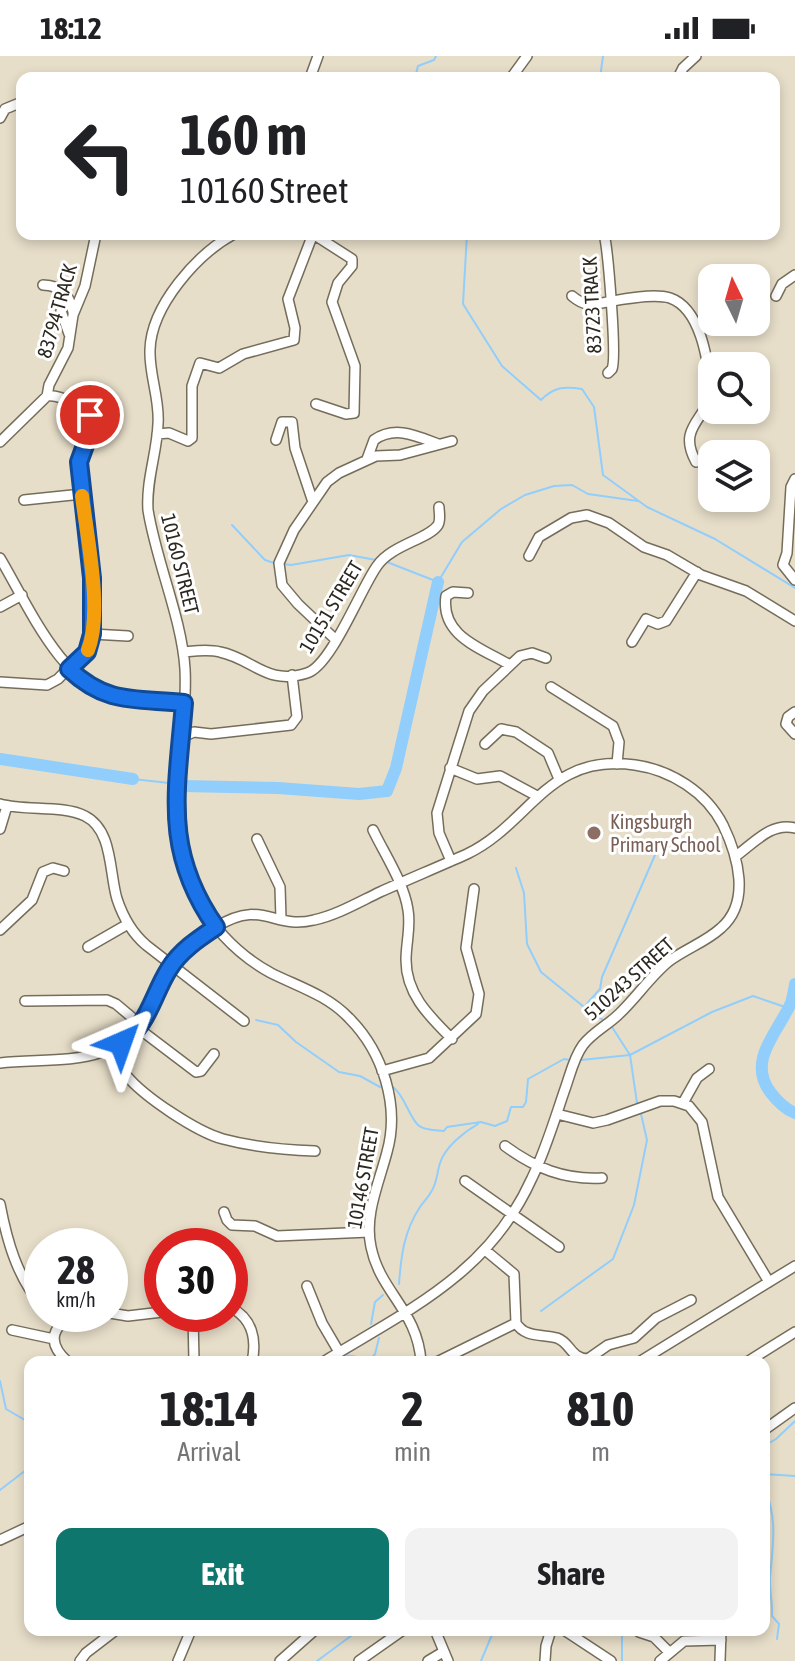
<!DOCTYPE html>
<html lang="en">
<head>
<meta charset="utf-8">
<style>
	:root { --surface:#fff; --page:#f2f2f2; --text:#202124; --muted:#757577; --accent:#0f766e }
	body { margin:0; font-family:"Asap Condensed",sans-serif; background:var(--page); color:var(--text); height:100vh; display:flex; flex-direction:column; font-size:30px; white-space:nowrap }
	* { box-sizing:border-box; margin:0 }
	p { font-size:26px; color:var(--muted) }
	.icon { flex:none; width:44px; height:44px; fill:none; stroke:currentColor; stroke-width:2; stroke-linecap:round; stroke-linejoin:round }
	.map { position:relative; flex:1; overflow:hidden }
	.sheet { position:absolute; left:24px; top:1300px; width:746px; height:280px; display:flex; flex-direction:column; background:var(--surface); border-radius:16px; box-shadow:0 4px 12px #0003 }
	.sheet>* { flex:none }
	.hud { position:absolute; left:16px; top:16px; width:764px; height:168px; border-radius:16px; box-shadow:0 4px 12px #0003; background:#fff; color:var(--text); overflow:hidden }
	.needle { width:52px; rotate:355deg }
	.tools { position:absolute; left:698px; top:208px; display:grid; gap:16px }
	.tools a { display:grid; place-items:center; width:72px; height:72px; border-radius:16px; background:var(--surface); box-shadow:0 4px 12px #0003; font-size:40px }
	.speed { position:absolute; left:24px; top:1172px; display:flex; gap:16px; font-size:40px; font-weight:700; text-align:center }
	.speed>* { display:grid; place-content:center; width:104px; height:104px; border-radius:50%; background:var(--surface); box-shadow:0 4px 12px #0003; line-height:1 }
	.speed small { font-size:20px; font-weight:400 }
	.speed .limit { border:12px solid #d22; background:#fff; color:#111 }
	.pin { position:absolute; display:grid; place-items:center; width:68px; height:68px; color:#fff; margin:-34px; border:4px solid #fff; border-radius:50%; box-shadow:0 2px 8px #0007 }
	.me { position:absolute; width:88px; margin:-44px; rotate:43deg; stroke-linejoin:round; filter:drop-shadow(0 0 6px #0008) }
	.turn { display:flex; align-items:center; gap:28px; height:168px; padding:0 32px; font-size:36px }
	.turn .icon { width:104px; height:104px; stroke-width:2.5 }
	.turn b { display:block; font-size:56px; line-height:68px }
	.eta { display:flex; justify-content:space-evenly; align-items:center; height:136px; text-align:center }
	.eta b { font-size:48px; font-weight:700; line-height:56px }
	.cta { display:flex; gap:16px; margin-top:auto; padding:16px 32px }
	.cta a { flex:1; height:92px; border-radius:16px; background:var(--accent); color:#fff; font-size:32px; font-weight:700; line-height:92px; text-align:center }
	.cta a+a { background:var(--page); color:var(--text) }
	.status { display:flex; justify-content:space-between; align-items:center; height:56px; padding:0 40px; background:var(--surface); direction:ltr }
	.status svg { height:22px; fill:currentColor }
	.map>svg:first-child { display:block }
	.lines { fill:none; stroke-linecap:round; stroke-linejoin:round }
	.stream { stroke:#91cefb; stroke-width:2 }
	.river { stroke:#91cefb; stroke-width:12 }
	.minor-casing { stroke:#756d5b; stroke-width:12 }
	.minor { stroke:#fff; stroke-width:9 }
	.route-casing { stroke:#114b97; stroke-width:20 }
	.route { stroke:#1a73e8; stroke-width:14 }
	.slow { stroke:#f59e0b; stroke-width:14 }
	.education-dot { fill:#8d6e63; stroke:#fff; stroke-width:3 }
	.labels { text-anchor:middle; stroke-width:6; stroke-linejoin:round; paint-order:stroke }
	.street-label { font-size:20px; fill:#2b2820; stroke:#fff }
	.education-label { font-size:20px; fill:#785e54; stroke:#fff; text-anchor:start }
</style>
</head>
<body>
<div class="status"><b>18:12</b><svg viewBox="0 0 49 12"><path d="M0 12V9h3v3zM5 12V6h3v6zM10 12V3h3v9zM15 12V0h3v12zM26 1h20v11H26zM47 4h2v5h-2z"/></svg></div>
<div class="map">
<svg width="795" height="1605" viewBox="0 0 795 1605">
	<rect width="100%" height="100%" fill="#e7dec9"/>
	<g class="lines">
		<!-- stream -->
		<path class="stream" d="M 415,22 L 418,10 L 434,4 L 436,0
			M 600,22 L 603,0
			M 467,178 L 463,248 L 502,310 L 541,344 C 554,331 564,330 582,333 L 594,351 L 603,419 L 647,451 L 715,483 L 795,532
			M 232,469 L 265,504 L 274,507
			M 387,506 L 438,526 L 462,486 L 501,453 L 525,439 L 554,430 L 572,429 L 588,438 L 638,445
			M 284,508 L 291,509 L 349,499 L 376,504
			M 133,723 L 169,727
			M 516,812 L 524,837 L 527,888 L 541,916 L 584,951 L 606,966
			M 584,951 L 600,933 L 602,921 L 655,799
			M 256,964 L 278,969 L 296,986 L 339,1016 L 360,1020 L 380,1031
			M 612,971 L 630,999 L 637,1047
			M 581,1004 L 630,999 L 712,956 L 753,940 L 788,952
			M 393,1031 C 405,1040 408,1059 418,1069 C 424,1075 437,1074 444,1075 L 447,1071 L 481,1066 L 495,1070 L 507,1065 L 511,1051 L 523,1051 L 526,1046 L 528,1023 L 564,1003 L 570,1004
			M 399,1228 C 401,1200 404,1175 420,1151 C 423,1146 428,1142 431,1136 C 437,1128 437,1116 440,1107 C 445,1091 464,1076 478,1068
			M 541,1255 L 613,1203 L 634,1149 L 647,1084 L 641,1058
			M 371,1268 L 375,1246 L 383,1239
			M 346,1299 L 368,1303
			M 368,1306 L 375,1298 L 379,1282
			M 0,1325 L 6,1353 L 30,1367
			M 764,1390 L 776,1383 L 795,1365
			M 764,1418 L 795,1420
			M 764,1431 C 778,1462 773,1489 770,1521 C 769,1534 773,1547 772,1560 L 779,1568 L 777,1583
			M 0,1434 L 30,1411
			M 622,1574 L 622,1605
			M 317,1605 L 359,1574
			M 481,1605 L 494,1574"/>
		<!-- river -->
		<path class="river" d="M 0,703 L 133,723
			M 182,730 L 278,732 L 359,738 L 387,735 L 396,712 L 438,526
			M 795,928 C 794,934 793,941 791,947 C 778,976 746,1005 771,1037 C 778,1046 785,1053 795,1057"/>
		<defs>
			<path id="minor" d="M 310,22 L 318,0
				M 511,22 L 527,0
				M 678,22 L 683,12 L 696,0
				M 0,62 L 5,53 L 22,46
				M 234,178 C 197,198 151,250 150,294 C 149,319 160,343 158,368 C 157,397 146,424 148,454 C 156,505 182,563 185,613 C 189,686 161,758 191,829 C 206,866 236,898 271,917 C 299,931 327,939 349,962 C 383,996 400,1050 387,1096 C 379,1127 364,1159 371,1191 C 380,1236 418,1255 421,1306
				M 313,178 L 352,203 L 352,210 L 338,227 L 332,246 L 355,310 L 354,357 L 346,358 L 316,348
				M 604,178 C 608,193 617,302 612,313 C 611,314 609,316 608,317
				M 43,229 C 62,230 69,238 73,256
				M 572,240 C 585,251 592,249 607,246 C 623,243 654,237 670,242 C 702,253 708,308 712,336
				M 776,240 L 782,228 L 795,219
				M 61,255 L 69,278
				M 47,340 L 49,329 L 68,292 L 73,259 L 85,230 L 96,178
				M 157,378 L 169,377 L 188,385 L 192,382 L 192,330 L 200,307 L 219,312 L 243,298 L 294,284 L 295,272 L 288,243 L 313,178
				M 276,384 L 282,366 L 292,366 L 295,392 L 313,446
				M 0,386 L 47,340 C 61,338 87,353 93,366 L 79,406 L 93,534 L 92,578 L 89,591 L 58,623 L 47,629 L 0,626
				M 367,403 L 374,384 C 395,369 417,380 438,388
				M 696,406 C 678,373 702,366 712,338
				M 795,423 L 791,431 L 787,497 L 783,509 L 795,524
				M 24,444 L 82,438
				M 529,500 L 539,481 L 571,462 L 587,459 L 609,467 L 644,491 L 667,499 L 701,519 L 746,535 L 795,565
				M 0,502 C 28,549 63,633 122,644 C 142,647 164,645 184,647
				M 468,537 L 453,536 L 446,540 C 440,580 481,592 510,609
				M 0,551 L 22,539
				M 92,578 L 128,580
				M 336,584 L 298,548 L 282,529 L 279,507 L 294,474 L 327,426 L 339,417 L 376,400 L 400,399 L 452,385
				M 632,586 L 646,563 L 658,568 L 666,565 L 697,516
				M 183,596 C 195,595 208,593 220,596 C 254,603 266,630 307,617 C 331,610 361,532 377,510 C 391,489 429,483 438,469 C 441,464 439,456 439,451
				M 551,631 L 613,670 L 619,686 L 617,708
				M 795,656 L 788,661 L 786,668 L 795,678
				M 182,681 L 194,676 L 211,678 L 291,669 L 297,661 L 292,619
				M 485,688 L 501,673 L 516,676 L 548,697 L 559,723
				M 450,712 L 477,723 L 500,720 L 537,740
				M 0,748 C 26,755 63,749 85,760 C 113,774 109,816 117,843 C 123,861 132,877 146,889 L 244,965
				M 0,773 L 7,750
				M 373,774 C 385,799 404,827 408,854 C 411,871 406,887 406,904 C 406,938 429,960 452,983
				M 257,783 L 280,831 L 281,863
				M 736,800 C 754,787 771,766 795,772
				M 451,805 L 439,777 L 437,757 L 469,655 L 483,635 L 520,600 L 532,597 L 546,602
				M 0,874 L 32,844 L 43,816 L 53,812 L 64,815
				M 88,891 L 128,868
				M 25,945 L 107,944 L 116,948 L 141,969
				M 138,972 L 196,1016 L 201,1015 L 214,998
				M 113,992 C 116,1001 119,1012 126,1019 C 144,1041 197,1076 223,1083 C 253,1091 285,1094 315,1095
				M 0,1007 C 33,1003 71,1007 102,996 C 148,981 146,947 169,913 C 180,896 198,881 216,871 C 263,842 273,874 314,864 C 337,859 359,846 380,836 C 409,823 438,811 467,798 C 530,768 548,696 635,709 C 671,714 706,736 723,769 C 738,800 751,846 721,872 C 706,886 685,893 668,906 C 650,921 636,942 619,958 C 608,969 593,976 583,989 C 574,1001 570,1019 565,1033 C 555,1062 546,1093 532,1122 C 489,1218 408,1254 323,1306
				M 382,1015 L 429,1002 L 476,958 L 479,938 L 466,892 L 474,833
				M 683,1047 L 697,1022 L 709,1013
				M 557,1058 L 593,1067 L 607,1064 L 660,1045 L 674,1045 L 689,1050 L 702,1066 L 718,1141 L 769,1226
				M 505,1090 C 535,1112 564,1124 602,1122
				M 465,1125 L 559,1191
				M 0,1148 C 7,1185 17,1221 42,1250
				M 224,1156 L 227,1164 L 232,1169 L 255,1170 L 277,1180 L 369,1176
				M 307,1230 L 322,1267 L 339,1296
				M 230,1251 C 252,1262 257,1283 252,1306
				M 110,1257 L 128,1260 L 162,1256
				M 193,1258 L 194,1306
				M 516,1267 C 525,1282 542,1278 557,1282 C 571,1287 570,1302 588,1303 L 608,1289 L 634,1282 L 656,1262 L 691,1244
				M 12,1274 L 54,1283
				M 68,1306 C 45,1286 52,1267 80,1258
				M 437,1306 L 516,1267 L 514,1218 L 485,1194
				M 639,1306 L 795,1210
				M 747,1306 L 795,1276
				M 764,1374 L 795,1352
				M 0,1484 L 30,1470
				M 435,1574 L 448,1605
				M 564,1574 L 611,1605
				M 639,1576 L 654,1581 L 669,1596
				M 80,1605 L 86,1597 L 116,1574
				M 178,1605 L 191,1574
				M 280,1605 L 315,1574
				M 359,1605 L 403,1574
				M 428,1605 L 443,1596
				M 545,1605 L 546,1590 L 551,1574
				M 660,1605 L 684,1585 L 721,1584
				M 720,1605 L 721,1574"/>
		</defs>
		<!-- minor casing -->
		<use href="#minor" class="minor-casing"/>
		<!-- minor -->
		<use href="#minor" class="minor"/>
	</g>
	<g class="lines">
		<defs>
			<path id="route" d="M 90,359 L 92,370 L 79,406 L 92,522 L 92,578 L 87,596 L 69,613 C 107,649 136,642 184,647 C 177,735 162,794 216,871 C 198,883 180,895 169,913 C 152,940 149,969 121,987"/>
		</defs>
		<!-- route casing -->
		<use href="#route" class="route-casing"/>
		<!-- route -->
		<use href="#route" class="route"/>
		<!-- slow -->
		<path class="slow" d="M 82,440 C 87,481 103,557 88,594"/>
	</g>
	<!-- markers -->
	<circle class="education-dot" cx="594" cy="777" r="8"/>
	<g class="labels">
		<!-- street labels -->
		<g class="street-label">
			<text transform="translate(592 249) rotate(-93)" y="7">83723 TRACK</text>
			<text transform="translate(57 255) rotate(-74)" y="7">83794 TRACK</text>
			<text transform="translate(180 508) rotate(76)" y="7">10160 STREET</text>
			<text transform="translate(331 551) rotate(-59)" y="7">10151 STREET</text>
			<text transform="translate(629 923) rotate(-42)" y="7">510243 STREET</text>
			<text transform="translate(363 1122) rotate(-80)" y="7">10146 STREET</text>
		</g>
		<!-- education labels -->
		<g class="education-label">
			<text x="610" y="773">Kingsburgh<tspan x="610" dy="23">Primary School</tspan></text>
		</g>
	</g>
</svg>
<div class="tools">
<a><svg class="needle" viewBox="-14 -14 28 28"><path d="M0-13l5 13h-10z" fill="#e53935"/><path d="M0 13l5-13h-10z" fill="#757577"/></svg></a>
<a><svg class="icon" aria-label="search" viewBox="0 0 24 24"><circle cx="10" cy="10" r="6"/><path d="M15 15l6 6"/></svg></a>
<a><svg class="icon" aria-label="layers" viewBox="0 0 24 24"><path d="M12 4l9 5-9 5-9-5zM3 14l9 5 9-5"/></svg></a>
</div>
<div class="speed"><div>28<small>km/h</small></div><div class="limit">30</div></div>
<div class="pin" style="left:90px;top:359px;background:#d93025"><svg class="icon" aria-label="arrive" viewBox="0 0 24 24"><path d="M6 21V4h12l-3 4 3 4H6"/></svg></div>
<svg class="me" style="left:121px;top:987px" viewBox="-20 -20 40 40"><path d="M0-17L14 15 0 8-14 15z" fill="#1a73e8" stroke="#fff" stroke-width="4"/></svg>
<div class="hud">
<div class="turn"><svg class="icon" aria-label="left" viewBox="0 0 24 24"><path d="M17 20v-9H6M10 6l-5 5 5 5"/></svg><div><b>160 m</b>10160 Street</div></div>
</div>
<section class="sheet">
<div class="eta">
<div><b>18:14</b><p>Arrival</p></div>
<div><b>2</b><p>min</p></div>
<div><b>810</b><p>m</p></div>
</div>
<div class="cta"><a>Exit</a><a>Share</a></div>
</section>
</div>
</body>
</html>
